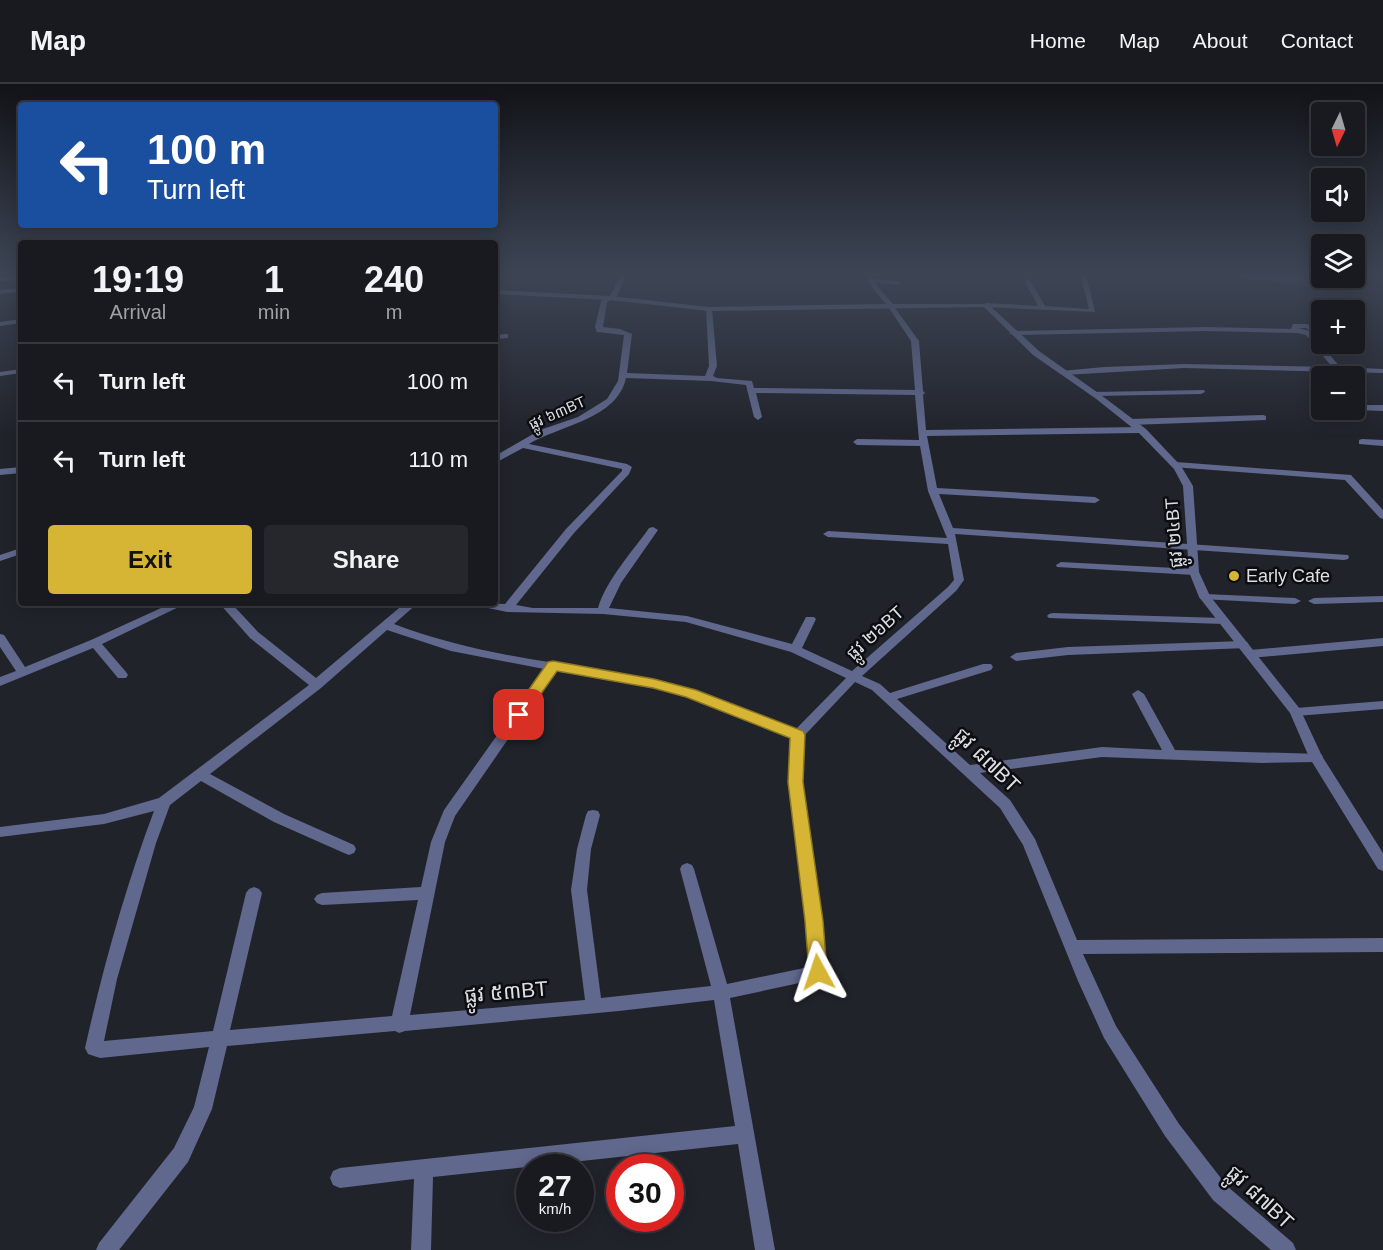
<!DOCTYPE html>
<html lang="en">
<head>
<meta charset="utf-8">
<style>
	:root { --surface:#191a20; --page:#26272d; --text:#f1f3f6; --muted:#9fa1a5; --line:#37383e; --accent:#d6b534 }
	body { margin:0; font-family:Helvetica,"Noto Sans Khmer",sans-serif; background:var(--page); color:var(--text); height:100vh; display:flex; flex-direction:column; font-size:22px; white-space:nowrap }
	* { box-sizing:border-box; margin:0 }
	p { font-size:20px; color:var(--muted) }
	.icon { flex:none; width:33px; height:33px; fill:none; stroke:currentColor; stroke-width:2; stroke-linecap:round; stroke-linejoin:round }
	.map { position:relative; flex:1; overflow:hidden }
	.panel { position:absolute; left:18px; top:156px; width:480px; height:366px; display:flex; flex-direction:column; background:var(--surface); border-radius:6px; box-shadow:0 3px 15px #0003,0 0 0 2px var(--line) }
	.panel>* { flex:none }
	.guide { position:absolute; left:18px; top:18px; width:480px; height:126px; border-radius:6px; box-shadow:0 3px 15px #0003,0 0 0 2px var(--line); background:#1a4fa0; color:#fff; overflow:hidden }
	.needle { width:39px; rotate:185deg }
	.buttons { position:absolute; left:1311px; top:18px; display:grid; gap:12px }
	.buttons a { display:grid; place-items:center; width:54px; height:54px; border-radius:6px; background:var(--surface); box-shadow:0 3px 15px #0003,0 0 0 2px var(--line); font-size:30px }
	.speed { position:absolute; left:516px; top:1070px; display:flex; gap:12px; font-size:30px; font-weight:700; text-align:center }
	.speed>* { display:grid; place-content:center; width:78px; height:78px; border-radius:50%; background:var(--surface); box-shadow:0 3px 15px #0003,0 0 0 2px var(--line); line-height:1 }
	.speed small { font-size:15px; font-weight:400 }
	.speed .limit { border:9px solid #d22; background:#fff; color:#111 }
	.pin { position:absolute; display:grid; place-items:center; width:51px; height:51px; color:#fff; margin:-26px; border-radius:12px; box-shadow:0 3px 9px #0006 }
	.me { position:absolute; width:66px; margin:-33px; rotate:355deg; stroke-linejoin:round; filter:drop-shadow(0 0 4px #0008) }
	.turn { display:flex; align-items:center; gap:21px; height:126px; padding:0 30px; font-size:27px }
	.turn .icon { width:78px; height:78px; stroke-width:2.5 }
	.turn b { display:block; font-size:42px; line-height:51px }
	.eta { display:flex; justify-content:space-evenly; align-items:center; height:102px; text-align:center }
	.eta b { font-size:36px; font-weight:700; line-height:42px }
	.primary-button { display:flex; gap:12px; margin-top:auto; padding:12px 30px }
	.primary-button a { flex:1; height:69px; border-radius:6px; background:var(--accent); color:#111; font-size:24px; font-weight:700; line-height:69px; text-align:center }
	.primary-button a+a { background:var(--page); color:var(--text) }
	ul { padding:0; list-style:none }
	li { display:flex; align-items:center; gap:18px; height:78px; padding:0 30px; border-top:2px solid var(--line) }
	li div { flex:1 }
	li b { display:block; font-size:22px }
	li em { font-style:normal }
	header { display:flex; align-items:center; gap:36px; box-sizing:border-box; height:84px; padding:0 30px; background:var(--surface); border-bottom:2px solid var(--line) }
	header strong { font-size:28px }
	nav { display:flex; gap:33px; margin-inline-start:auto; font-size:21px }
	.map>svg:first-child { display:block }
	.green { fill:#333c80 }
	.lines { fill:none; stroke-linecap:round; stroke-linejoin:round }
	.minor { fill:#60688d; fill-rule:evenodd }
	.tertiary { fill:#60688d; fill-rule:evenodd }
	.route { fill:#d6b534; stroke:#8b7622; stroke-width:1.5 }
	.poi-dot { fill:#d6b534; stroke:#0c0d10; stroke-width:2 }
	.labels { text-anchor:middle; stroke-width:5; stroke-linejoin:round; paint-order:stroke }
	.far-street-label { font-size:15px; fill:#dddee4; stroke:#0c0d10 }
	.street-label { font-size:18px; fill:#dddee4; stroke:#0c0d10 }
	.poi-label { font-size:18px; fill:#dddee4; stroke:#0c0d10; text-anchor:start }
	.near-street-label { font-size:21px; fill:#dddee4; stroke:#0c0d10 }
</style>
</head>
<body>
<header>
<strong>Map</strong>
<nav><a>Home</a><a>Map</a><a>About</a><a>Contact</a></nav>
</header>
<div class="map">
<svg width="1383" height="1166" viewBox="0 0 1383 1166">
	<rect width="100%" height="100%" fill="#21232b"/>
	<!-- green -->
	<path class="green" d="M 1238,189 L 1292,189 L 1297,200 L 1240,195 Z
		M 1293,189 L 1321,189 L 1322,194 L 1353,194 L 1360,207 L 1298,201 Z"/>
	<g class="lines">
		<!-- minor -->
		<path class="minor" d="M 621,189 L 627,189 L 617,212 L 607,218 L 603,243 L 620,245 L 632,250 L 627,289 L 705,292 L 709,282 L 706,225 L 709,223 L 712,225 L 717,282 L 713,292 L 717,294 L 752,297 L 754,304 L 915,306 L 911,257 L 887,221 L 890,219 L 892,220 L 919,257 L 923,307 L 925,309 L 923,311 L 926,346 L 1140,343 L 1144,346 L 1140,349 L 927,352 L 937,404 L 1095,413 L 1100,416 L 1095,419 L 939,410 L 953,444 L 1348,471 L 1349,473 L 1348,475 L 1344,476 L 955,450 L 964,496 L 956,507 L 862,592 L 880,600 L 890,609 L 983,580 L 991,580 L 993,583 L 991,586 L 897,615 L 970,681 L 1102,663 L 1162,666 L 1132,610 L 1138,606 L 1144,610 L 1175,666 L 1321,670 L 1323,673 L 1321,676 L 1316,678 L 1262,679 L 1102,673 L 980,689 L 1010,716 L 1035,755 L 1077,856 L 1383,854 L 1383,868 L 1083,870 L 1116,942 L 1179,1040 L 1227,1102 L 1293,1159 L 1296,1166 L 1271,1166 L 1213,1116 L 1165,1052 L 1104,954 L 1078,897 L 1023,761 L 1000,724 L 872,606 L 855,598 L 804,652 L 802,698 L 822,837 L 826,888 L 824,893 L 818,895 L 730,914 L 775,1166 L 755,1166 L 738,1060 L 433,1093 L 431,1166 L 411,1166 L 414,1095 L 340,1104 L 333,1101 L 330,1094 L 333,1087 L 340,1084 L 735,1042 L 714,916 L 619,927 L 405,947 L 399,949 L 395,947 L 227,962 L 212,1025 L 188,1078 L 119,1166 L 96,1166 L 99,1159 L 174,1064 L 194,1023 L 209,963 L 100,974 L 88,970 L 85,964 C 103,884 125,804 154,727 L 104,740 L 0,753 L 0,743 L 104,730 L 159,714 L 309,601 L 250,554 L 219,519 L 231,519 L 258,548 L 316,594 L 405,519 L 418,519 L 394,540 C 444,559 496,570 549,578 L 553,577 L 651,595 L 693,606 L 796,645 L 846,594 L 791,568 L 686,538 L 603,530 L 507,528 L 474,521 L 472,519 L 505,520 L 566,445 L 622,387 L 622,385 L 523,364 L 495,379 L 495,372 L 540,346 L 578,333 L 607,315 L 618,297 L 624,251 L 597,248 L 595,243 L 601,217 L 611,211 ZM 626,294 L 711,297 L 746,301 L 754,333 L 758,336 L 762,333 L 756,309 L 915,311 L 919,356 L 857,355 L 853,358 L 857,361 L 920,362 L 928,407 L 947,454 L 828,447 L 823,450 L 828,453 L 948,460 L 954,496 L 948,503 L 852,587 L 802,564 L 816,535 L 814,533 L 806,533 L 792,560 L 687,532 L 609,524 L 621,499 L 658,446 L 653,443 L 649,444 C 633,467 606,496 598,524 L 533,524 L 516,521 L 574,449 L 629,390 L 632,383 L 627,380 L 529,360 C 561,341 617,335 626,294 ZM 387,546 L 451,567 L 544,585 L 444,726 L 431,758 L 421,803 L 322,809 L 317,811 L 314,815 L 317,819 L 322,821 L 418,816 L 392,932 L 230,946 L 262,809 L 259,805 L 254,803 L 249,805 L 246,809 L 213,947 L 104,957 L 117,895 L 156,759 L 170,721 L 201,697 L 274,738 L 344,769 L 349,771 L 354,769 L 356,765 L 354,761 L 284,730 L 210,690 L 321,604 ZM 555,587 L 669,607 L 721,624 L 791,653 L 788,698 L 806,837 L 809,883 L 727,900 L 694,785 L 692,781 L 687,779 L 682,781 L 680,785 L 711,902 L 601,914 L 587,806 L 591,765 L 600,731 L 598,727 L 593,726 L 588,727 L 586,731 L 577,765 L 571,806 L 585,916 L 410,931 L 445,758 L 455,732 Z
			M 1080,189 L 1086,189 L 1095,228 L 986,223 L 983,221 L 986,219 L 1038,222 L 1024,196 L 1027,194 L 1030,196 L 1045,222 L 1089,225 Z
			M 21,192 L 21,196 L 0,197 L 0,193 Z
			M 871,195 L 898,197 L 901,199 L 898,201 L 869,198 L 868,197 Z
			M 21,204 L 21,208 L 0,210 L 0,206 Z
			M 21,235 L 21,239 L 0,242 L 0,238 Z
			M 1293,240 L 1307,240 L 1319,245 L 1319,249 L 1313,251 L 1340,283 L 1383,285 L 1383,289 L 1184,284 L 1064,291 L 1060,289 L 1061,287 L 1104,283 L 1184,280 L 1332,283 L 1306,251 L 1297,249 L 1206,247 L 1013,251 L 1009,249 L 1013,247 L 1206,243 L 1291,245 ZM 1298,244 L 1306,244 L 1310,247 Z
			M 505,250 L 508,250 L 508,254 L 495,255 L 495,251 Z
			M 1204,306 L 1205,308 L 1201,310 L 1093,312 L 1089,310 L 1093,308 Z
			M 1354,321 L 1383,321 L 1383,327 L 1354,326 Z
			M 1263,331 L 1266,332 L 1266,336 L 1130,341 L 1126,338 L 1130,335 Z
			M 1362,355 L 1383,356 L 1383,362 L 1359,360 L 1359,356 Z
			M 1176,378 L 1351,391 L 1383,426 L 1383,435 L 1380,434 L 1345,396 L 1173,383 L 1171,381 Z
			M 21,383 L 21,389 L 0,391 L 0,385 Z
			M 21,464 L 21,470 L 0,477 L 0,471 Z
			M 1061,478 L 1194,485 L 1199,488 L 1194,491 L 1057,483 L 1056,481 Z
			M 1205,510 L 1295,514 L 1301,517 L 1295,520 L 1201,515 L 1199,513 L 1201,511 Z
			M 1383,512 L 1383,518 L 1314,520 L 1308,517 L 1314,514 Z
			M 172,519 L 187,519 L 102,560 L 126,588 L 128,591 L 126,594 L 118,594 L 93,564 L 0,602 L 0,593 L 16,587 L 0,563 L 0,550 L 4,551 L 25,583 L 91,556 Z
			M 1053,529 L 1223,534 L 1229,537 L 1223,540 L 1049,534 L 1047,532 L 1049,530 Z
			M 1383,554 L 1383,562 L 1250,574 L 1244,570 L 1250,566 Z
			M 1243,557 L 1247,558 L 1249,561 L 1247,564 L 1068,571 L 1016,577 L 1010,573 L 1016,569 L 1068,563 Z
			M 1383,617 L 1383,625 L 1296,632 L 1290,628 L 1296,624 Z"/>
		<!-- tertiary -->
		<path class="tertiary" d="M 864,189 L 870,189 L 878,203 L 893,220 L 988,220 L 1039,267 L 1101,311 L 1146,345 L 1181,382 L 1193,402 L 1199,488 L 1210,512 L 1300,625 L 1322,672 L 1383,769 L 1383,787 L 1378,785 L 1309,673 L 1290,629 L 1199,513 L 1189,488 L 1183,402 L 1174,385 L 1139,349 L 1095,314 L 1033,271 L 984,223 L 709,227 L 610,216 L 495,210 L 495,206 L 610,212 L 709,223 L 886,220 L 873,205 Z
			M 21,285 L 21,289 L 0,292 L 0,288 Z"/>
	</g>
	<!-- sky -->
	<linearGradient id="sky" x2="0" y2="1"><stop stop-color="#121318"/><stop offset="0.54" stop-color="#3d4555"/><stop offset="1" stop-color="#3d4555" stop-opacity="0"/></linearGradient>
	<rect width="1383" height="352" fill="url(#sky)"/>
	<!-- route -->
	<path class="route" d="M 553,577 L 654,595 L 696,606 L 803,647 L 805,651 L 803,698 L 823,837 L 827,888 L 825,894 L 818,896 L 812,894 L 809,888 L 805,837 L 788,698 L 790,654 L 686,613 L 653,604 L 557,587 L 524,634 L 514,634 L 512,631 L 514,627 L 548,578 Z"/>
	<!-- markers -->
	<circle class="poi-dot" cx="1234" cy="492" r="6"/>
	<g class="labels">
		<!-- far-street labels -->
		<g class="far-street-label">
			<text transform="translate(557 329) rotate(-24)" y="5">ផ្លូវ ៦៣BT</text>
		</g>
		<!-- street labels -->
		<g class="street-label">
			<text transform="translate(1174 449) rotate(-94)" y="6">ផ្លូវ ២៤BT</text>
			<text transform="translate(875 549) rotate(-42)" y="6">ផ្លូវ ២៦BT</text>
		</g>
		<!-- poi labels -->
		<g class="poi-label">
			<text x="1246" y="498">Early Cafe</text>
		</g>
		<!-- near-street labels -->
		<g class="near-street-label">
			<text transform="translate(987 676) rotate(44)" y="7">ផ្លូវ ៨៧BT</text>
			<text transform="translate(506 908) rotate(-5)" y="7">ផ្លូវ ៥៣BT</text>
			<text transform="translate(1260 1113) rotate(43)" y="7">ផ្លូវ ៨៧BT</text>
		</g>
	</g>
</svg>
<div class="buttons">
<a><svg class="needle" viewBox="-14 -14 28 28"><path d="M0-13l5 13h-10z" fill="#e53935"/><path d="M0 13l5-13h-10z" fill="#9fa1a5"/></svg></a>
<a><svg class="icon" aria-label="sound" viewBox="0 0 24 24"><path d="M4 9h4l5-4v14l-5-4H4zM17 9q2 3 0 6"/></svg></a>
<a><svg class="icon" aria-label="layers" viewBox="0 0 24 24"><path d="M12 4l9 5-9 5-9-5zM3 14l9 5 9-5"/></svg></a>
<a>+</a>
<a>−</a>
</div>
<div class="speed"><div>27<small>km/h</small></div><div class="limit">30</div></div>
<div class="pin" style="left:519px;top:631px;background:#d93025"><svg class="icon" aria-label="arrive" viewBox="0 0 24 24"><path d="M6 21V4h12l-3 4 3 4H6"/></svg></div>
<svg class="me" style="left:818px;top:888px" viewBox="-20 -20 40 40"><path d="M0-17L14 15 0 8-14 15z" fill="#d6b534" stroke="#fff" stroke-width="4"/></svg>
<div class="guide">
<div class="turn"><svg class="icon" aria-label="left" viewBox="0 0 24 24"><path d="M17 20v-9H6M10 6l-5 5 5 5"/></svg><div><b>100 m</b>Turn left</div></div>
</div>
<section class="panel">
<div class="eta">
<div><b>19:19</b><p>Arrival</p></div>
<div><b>1</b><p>min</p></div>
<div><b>240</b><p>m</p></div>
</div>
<ul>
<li><svg class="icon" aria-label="left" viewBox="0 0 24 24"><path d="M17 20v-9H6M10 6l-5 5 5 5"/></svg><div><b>Turn left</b></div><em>100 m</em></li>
<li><svg class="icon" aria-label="left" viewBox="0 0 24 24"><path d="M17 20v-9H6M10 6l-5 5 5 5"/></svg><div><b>Turn left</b></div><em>110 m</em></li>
</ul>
<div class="primary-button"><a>Exit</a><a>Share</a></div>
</section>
</div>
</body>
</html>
